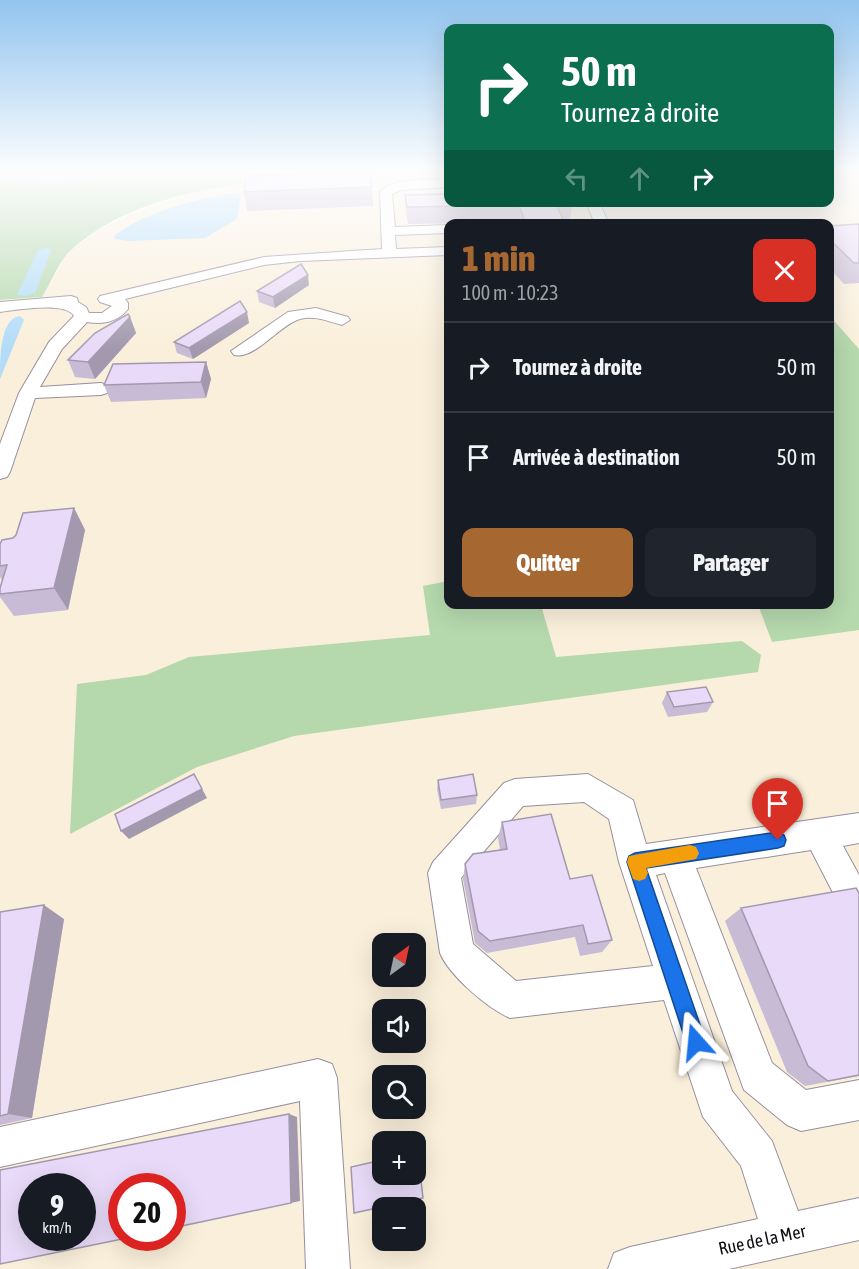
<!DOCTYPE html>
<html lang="fr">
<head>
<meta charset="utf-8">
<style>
	:root { --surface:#171b24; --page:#20242c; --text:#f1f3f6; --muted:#9ea1a6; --line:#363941; --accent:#a76730 }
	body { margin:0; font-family:"Asap Condensed",sans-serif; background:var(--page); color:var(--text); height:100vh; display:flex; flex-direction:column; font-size:22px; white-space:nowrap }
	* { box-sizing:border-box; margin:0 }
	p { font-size:20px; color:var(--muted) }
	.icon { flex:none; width:33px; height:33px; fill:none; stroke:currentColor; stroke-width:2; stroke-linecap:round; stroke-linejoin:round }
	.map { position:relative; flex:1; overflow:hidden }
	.drawer { position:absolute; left:444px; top:219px; width:390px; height:390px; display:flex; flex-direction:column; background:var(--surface); border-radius:12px; box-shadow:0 6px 24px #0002 }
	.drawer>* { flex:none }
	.guide { position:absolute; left:444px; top:24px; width:390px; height:183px; border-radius:12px; box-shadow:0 6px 24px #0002; background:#0b6e4f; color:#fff; overflow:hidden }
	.needle { width:39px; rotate:33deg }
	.buttons { position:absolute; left:372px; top:933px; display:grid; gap:12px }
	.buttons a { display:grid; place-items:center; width:54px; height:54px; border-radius:12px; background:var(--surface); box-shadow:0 6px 24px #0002; font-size:30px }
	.speed { position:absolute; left:18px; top:1173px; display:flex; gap:12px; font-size:30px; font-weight:700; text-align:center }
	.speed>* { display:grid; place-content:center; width:78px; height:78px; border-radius:50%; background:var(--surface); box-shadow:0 6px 24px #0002; line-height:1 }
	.speed small { font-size:15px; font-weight:400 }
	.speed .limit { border:9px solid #d22; background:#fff; color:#111 }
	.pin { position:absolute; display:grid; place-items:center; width:51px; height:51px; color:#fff; margin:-62px -26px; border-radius:50% 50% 50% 0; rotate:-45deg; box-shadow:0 0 6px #0007 }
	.pin .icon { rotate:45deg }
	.me { position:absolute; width:66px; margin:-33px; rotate:342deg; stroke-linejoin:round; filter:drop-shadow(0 0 4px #0008) }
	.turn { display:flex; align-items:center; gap:21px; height:126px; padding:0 18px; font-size:27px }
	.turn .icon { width:78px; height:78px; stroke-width:2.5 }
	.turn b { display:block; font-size:42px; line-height:51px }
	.lanes { display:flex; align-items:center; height:57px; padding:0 18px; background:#0003; justify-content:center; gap:30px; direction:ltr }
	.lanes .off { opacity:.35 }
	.round { display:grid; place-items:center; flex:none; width:63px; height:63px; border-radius:12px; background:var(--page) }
	.headline { display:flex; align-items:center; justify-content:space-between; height:102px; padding:0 18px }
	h1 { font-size:36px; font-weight:800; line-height:45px; color:var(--accent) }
	.cta { display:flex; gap:12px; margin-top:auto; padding:12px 18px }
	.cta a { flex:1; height:69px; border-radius:12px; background:var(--accent); color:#fff; font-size:24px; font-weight:800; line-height:69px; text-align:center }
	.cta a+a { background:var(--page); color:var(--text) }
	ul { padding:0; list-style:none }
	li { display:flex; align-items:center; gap:18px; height:90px; padding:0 18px; border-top:2px solid var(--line) }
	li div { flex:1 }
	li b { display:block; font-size:22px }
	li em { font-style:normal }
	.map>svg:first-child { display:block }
	.industrial { fill:#faefda; fill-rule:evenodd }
	.green { fill:#b5d8ad }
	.water { fill:#b2dcf8 }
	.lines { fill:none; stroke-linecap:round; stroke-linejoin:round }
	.minor-casing { stroke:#968f9e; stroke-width:2 }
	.minor { fill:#fff; fill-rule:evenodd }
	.wall { fill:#c8bbd5 }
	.shaded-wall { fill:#a299ae }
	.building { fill:#e8daf8; stroke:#a299ae; stroke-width:1.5; fill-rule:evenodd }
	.route { fill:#1a73e8; stroke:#114b97; stroke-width:1.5 }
	.slow { fill:#f59e0b }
	.labels { text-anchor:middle; stroke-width:5; stroke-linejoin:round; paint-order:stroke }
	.near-street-label { font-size:18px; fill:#100e13; stroke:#fff }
</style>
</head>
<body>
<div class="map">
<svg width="859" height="1269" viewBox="0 0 859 1269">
	<rect width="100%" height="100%" fill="#fbfafd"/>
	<!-- industrial -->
	<path class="industrial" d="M 830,171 L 859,171 L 859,1269 L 0,1269 L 0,300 L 42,297 L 69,251 L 99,230 L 128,215 L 167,200 L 221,186 L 295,177 L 448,172 L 448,202 L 830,202 ZM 448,224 L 830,224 L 830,604 L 448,604 ZM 382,944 L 416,944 L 416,976 L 382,976 ZM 382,1010 L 416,1010 L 416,1042 L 382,1042 ZM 382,1076 L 416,1076 L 416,1108 L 382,1108 ZM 382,1142 L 416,1142 L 416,1174 L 382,1174 ZM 32,1186 L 82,1186 L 82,1238 L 32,1238 ZM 122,1186 L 172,1186 L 172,1238 L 122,1238 ZM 382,1208 L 416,1208 L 416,1240 L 382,1240 Z"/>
	<!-- green -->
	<path class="green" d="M 215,171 L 259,171 L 295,177 C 219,186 131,196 71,250 C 59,261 51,283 42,297 L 0,300 L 0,179 L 50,182 Z
		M 830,316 L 859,349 L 859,630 L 772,642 L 758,605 L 830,604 Z
		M 448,581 L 448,604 L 541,605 L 556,657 L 742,641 L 761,655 L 758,672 L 294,736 L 197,767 L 70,834 L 77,684 L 146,675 L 189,657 L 430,635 L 423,586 Z"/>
	<!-- water -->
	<path class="water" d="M 0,171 L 239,171 L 109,177 L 50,182 L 0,179 Z
		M 241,192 L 237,219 L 205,238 L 128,241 L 115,239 L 114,236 C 148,210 200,198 241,192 Z
		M 46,248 L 52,249 L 35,293 L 25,296 L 17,295 L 38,250 Z
		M 20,316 L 24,320 L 0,379 C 0,358 0,318 20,316 Z"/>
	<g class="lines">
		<defs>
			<path id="minor" d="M 448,179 L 448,187 L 401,190 L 392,194 L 395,227 L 448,225 L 448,233 L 395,235 L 396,249 L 448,247 L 448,255 L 300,261 L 264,265 L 125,299 L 128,303 L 128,309 C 118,322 102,325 87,322 L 62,349 L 40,387 L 101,383 L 107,385 L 110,389 L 107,393 L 101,395 L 35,398 L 10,472 L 7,477 L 0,479 L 0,444 L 19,393 L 49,342 L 74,316 C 66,301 16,310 0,312 L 0,302 L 71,296 L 77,298 L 78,302 L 86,307 L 89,313 L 102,313 L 112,306 L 100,302 L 98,299 L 100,296 L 264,257 L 382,249 L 380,192 C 395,176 427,181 448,179 Z
				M 586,202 L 599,202 L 609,224 L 595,224 Z
				M 316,308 L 348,317 L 350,320 L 342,325 C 328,321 314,315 300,319 C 279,325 255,360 234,355 L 231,351 L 288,312 Z
				M 588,774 L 633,800 L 646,844 L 859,813 L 859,843 L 843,846 L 859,875 L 859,925 L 847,920 L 811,850 L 696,868 L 772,1063 L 806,1090 L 859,1080 L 859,1120 L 801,1131 L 787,1125 L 744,1090 L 665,873 L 656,875 L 732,1091 L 772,1141 L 798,1211 L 859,1198 L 859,1240 L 729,1269 L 608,1269 L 614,1253 L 630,1247 L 758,1219 L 741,1166 L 703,1117 L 664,1000 L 510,1018 C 488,1009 449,975 440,953 L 428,873 L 433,862 L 504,783 L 515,779 ZM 584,802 L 609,819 L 619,862 L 653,966 L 516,981 L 473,944 L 461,878 L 523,806 Z
				M 318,1059 L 332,1064 L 337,1078 L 350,1269 L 306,1269 L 300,1101 L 0,1167 L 0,1127 Z"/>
		</defs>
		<!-- minor casing -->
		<use href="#minor" class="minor-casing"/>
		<!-- minor -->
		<use href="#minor" class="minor"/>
	</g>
	<!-- wall -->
	<path class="wall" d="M 372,187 L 373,206 L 247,211 L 244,192 Z
		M 405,195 L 572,204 L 570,220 L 564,221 L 565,224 L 518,224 L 517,222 L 408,224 L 406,211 Z
		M 859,224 L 859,283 L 844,284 L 830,269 L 830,226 Z
		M 309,285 L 275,308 L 259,302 L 257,291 Z
		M 130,317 L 136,333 L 95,379 L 75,377 L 68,360 Z
		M 249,323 L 193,359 L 177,353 L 174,342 Z
		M 206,362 L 211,379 L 206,398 L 111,402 L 104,385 Z
		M 74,508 L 85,530 L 68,610 L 14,616 L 0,597 L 0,588 L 2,580 L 0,577 L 0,544 Z
		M 667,692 L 713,702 L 707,712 L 668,717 L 662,703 Z
		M 438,780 L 477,795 L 476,804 L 441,809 L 437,789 Z
		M 502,822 L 570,879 L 612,940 L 602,952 L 580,956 L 575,937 L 487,953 L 475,943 L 463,879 L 465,864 L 500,850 L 498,838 Z
		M 859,893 L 859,1076 L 805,1086 L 787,1072 L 725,921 L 741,908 Z
		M 0,912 L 64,919 L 32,1118 L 0,1125 Z"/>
	<!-- shaded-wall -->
	<path class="shaded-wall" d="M 308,275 L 309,285 L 275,308 L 273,297 Z
		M 247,312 L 249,323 L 193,359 L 189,348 Z
		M 130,317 L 136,333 L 95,379 L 88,362 Z
		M 206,362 L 211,379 L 206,398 L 201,382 Z
		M 74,508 L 85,530 L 68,610 L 54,588 Z
		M 194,774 L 207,798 L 129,839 L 121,831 Z
		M 44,905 L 64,919 L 32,1118 L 8,1114 Z
		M 289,1114 L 297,1117 L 300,1201 L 291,1203 Z"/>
	<!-- building -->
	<path class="building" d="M 370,172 L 372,187 L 244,192 L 247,176 Z
		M 448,194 L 448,202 L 572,202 L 572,204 L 556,204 L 565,224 L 526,224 L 519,205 L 407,207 L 405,195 Z
		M 859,224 L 859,263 L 854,263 L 830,240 L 830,226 Z
		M 301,264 L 308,275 L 273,297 L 257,291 Z
		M 240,301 L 247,312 L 189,348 L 174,342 Z
		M 128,314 L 130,317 L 88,362 L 68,360 L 95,333 Z
		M 206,362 L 201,382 L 104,385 L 113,364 Z
		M 74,508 L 54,588 L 0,594 L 0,588 L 7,565 L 0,566 L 0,544 L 2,540 L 13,538 L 16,535 L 23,513 Z
		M 706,687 L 713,702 L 674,707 L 667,692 Z
		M 194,774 L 202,789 L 121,831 L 115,814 Z
		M 473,774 L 477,795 L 441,800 L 438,780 Z
		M 551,814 L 570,879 L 592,875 L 612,940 L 588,944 L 583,925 L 490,941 L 478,931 L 465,864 L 473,854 L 507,849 L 502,822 Z
		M 856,888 L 859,893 L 859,1075 L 828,1081 L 808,1066 L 741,908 Z
		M 44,905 L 8,1114 L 0,1116 L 0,912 Z
		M 289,1114 L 291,1203 L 172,1228 L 172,1186 L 122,1186 L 122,1238 L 127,1238 L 0,1264 L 0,1170 ZM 32,1186 L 82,1186 L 82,1238 L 32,1238 Z
		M 416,1153 L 418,1153 L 423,1198 L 354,1213 L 351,1167 L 382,1160 L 382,1174 L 416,1174 Z"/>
	<!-- sky -->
	<linearGradient id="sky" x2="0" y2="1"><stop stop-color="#92c4ee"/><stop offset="0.49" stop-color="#fdfdfe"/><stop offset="1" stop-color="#fdfdfe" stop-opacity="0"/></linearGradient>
	<rect width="859" height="349" fill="url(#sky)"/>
	<!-- route -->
	<path class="route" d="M 778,832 L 784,835 L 786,840 L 784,846 L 778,848 L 646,868 L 706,1042 L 703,1049 L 696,1052 L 689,1049 L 686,1042 L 627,862 L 629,856 L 635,853 Z"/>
	<!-- slow -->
	<path class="slow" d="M 690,845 L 696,847 L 699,853 L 696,859 L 646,868 L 648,873 L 645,879 L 639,881 L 633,879 L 627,862 L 629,856 Z"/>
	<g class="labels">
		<!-- near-street labels -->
		<g class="near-street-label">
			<text transform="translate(762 1240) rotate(-12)" y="6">Rue de la Mer</text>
		</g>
	</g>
</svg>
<div class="buttons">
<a><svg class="needle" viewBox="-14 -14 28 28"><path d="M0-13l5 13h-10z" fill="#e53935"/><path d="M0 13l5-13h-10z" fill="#9ea1a6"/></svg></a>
<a><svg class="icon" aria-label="sound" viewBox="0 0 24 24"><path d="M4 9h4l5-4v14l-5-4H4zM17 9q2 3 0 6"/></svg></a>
<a><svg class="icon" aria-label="search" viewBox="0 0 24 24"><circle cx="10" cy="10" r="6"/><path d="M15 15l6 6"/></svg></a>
<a>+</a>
<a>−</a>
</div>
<div class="speed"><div>9<small>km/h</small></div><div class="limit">20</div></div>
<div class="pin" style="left:778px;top:840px;background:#d93025"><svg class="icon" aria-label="arrive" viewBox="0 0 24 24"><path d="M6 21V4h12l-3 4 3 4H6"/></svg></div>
<svg class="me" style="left:696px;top:1042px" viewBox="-20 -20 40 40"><path d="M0-17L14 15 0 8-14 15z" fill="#1a73e8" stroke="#fff" stroke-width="4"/></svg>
<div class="guide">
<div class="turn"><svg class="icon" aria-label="right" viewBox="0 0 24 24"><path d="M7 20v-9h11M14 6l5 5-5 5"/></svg><div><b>50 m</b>Tournez à droite</div></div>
<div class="lanes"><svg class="icon off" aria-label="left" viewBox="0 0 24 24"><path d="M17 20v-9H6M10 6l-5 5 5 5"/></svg><svg class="icon off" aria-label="ahead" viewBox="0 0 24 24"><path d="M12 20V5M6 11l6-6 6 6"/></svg><svg class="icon" aria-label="right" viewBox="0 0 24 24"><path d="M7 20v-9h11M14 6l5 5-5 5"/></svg></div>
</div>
<section class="drawer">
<div class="headline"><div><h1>1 min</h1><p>100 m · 10:23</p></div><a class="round" style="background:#d93025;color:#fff"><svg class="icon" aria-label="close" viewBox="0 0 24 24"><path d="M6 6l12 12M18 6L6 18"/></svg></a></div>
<ul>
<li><svg class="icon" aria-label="right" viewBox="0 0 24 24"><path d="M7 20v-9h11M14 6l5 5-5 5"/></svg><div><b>Tournez à droite</b></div><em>50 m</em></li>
<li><svg class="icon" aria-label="arrive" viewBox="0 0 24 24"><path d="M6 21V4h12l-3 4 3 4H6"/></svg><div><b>Arrivée à destination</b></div><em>50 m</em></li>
</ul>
<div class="cta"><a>Quitter</a><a>Partager</a></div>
</section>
</div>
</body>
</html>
